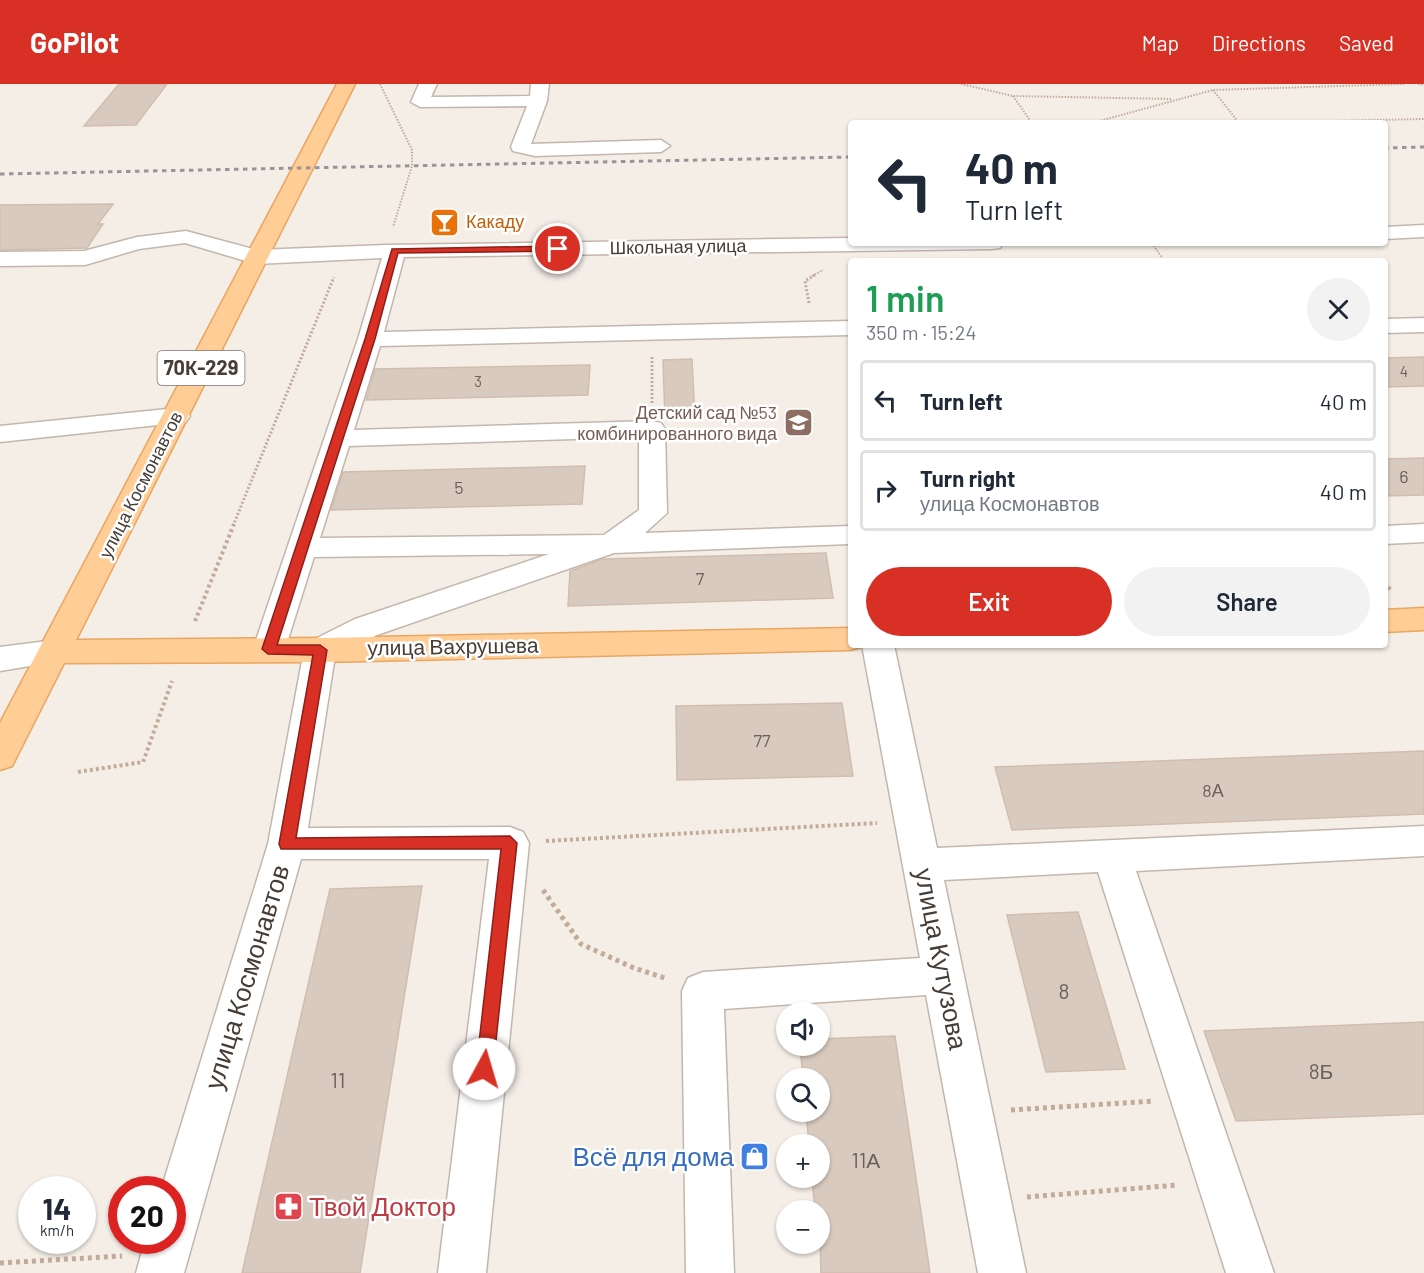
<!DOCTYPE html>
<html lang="en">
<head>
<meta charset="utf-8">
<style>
	:root { --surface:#fff; --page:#f2f2f3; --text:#1f2937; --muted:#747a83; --line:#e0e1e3; --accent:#d93025 }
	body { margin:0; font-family:Barlow,sans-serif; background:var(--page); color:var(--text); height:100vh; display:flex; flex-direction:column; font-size:22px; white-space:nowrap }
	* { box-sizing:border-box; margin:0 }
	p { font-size:20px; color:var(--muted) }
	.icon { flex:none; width:33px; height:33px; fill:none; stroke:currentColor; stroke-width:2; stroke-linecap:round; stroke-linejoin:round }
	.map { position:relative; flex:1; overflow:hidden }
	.sheet { position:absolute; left:848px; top:174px; width:540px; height:390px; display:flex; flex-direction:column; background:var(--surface); border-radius:6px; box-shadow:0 2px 4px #0004 }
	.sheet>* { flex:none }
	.hud { position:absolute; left:848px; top:36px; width:540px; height:126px; border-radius:6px; box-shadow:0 2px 4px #0004; background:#fff; color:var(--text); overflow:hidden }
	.fabs { position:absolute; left:776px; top:918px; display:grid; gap:12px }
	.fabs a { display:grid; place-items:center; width:54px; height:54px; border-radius:50%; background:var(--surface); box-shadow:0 2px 4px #0004; font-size:30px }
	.speed { position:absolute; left:18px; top:1092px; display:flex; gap:12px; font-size:30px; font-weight:700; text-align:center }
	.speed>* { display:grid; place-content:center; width:78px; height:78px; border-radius:50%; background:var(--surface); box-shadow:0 2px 4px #0004; line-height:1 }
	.speed small { font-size:15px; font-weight:400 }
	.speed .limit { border:9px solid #d22; background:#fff; color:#111 }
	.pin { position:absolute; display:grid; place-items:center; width:51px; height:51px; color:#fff; margin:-26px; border:3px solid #fff; border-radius:50%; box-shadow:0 2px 6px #0007 }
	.me { position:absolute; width:66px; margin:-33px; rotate:6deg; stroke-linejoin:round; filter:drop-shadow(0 0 4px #0008) }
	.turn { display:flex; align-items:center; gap:21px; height:126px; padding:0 18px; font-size:27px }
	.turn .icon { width:78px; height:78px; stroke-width:2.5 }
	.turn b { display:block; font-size:42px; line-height:51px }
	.round { display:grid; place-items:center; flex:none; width:63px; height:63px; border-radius:32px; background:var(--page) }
	.headline { display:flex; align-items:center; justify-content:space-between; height:102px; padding:0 18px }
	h1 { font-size:36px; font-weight:600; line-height:45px; color:#1e9e55 }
	.cta { display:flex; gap:12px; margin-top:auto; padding:12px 18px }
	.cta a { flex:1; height:69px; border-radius:36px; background:var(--accent); color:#fff; font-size:24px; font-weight:600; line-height:69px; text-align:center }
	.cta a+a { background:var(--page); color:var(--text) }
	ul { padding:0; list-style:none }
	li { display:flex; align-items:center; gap:18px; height:81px; margin:0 12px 9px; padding:0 6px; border:3px solid var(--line); border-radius:6px }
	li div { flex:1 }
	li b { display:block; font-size:22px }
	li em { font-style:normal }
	header { display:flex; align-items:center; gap:36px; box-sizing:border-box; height:84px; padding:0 30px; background:var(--accent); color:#fff }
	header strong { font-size:28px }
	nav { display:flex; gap:33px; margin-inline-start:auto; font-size:21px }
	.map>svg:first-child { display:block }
	.building { fill:#d9cabf; stroke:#d1bdae; stroke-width:1.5 }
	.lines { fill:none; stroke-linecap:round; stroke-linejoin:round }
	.minor-casing { stroke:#c3b6ac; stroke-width:3 }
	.major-casing { stroke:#e9a660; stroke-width:3 }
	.path-far3 { stroke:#c2ac99; stroke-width:2; stroke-dasharray:1.5 1.5; stroke-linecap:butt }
	.path-far2 { stroke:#c2ac99; stroke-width:3; stroke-dasharray:2 2; stroke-linecap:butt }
	.path-far1 { stroke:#c2ac99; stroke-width:4; stroke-dasharray:3 3; stroke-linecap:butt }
	.path { stroke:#c2ac99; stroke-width:5; stroke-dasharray:4 4; stroke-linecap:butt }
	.minor { fill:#fff; fill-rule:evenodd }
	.major { fill:#ffcd95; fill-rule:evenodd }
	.rail { stroke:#969696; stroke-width:3; stroke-dasharray:4.5 4.5; stroke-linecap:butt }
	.route { fill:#d93025; stroke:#8d1f18; stroke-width:1.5 }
	.labels { text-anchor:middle; stroke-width:5; stroke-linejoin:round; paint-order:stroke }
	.far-number-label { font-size:15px; fill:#6c6058 }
	.far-food-label { font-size:18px; fill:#c56008; stroke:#fff; text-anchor:start }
	.far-street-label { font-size:18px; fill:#473d35; stroke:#fff }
	.far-education-label { font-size:18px; fill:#785e54; stroke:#fff; text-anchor:end }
	.number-label { font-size:18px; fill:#6c6058 }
	.shield { fill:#fff; stroke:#7e7772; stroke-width:1.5 }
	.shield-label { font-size:20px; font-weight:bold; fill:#473d35 }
	.street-label { font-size:21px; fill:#473d35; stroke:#fff }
	.near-number-label { font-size:21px; fill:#6c6058 }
	.near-street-label { font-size:26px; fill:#473d35; stroke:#fff }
	.near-shop-label { font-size:26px; fill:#366cbe; stroke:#fff; text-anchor:end }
	.near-health-label { font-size:26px; fill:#be3a42; stroke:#fff; text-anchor:start }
</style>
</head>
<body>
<header>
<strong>GoPilot</strong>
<nav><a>Map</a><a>Directions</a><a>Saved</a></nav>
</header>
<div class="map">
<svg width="1424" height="1189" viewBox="0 0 1424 1189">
	<rect width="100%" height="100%" fill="#f4eee7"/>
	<!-- building -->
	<path class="building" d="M 119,0 L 167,0 L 136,41 L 84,42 Z
		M 113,120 L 98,140 L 103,140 L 87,164 L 0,166 L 0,121 Z
		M 1424,273 L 1424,302 L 1384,303 L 1384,274 Z
		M 692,275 L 695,334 L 665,334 L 663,276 Z
		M 590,281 L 588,311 L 366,316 L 375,285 Z
		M 1424,374 L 1424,411 L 1384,412 L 1384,375 Z
		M 585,382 L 582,420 L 331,426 L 343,388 Z
		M 826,469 L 833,514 L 568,522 L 570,487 L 603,475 Z
		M 842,619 L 853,692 L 677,696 L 676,622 Z
		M 1424,667 L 1424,730 L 1012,746 L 995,683 Z
		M 422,802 L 360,1189 L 242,1189 L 330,805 Z
		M 1078,828 L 1125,985 L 1046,988 L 1007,831 Z
		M 1424,938 L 1424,1030 L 1236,1037 L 1204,947 Z
		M 895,952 L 930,1189 L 821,1189 L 819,1126 L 815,1126 L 812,1094 L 819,1094 L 819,1060 L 809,1060 L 806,1028 L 819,1028 L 819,994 L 803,994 L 800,962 L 819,962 L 819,955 Z"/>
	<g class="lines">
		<defs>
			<path id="minor" d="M 419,0 L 437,0 L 431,13 L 530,12 L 531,0 L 549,0 L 547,17 L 531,60 L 661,56 L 670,62 L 661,68 L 535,72 L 513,67 L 511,63 L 527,22 L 420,23 L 411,18 Z
				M 1424,141 L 1424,153 L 1384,155 L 1384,143 Z
				M 186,147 L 257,166 L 386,161 L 850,154 L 850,159 L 1003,159 L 1000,164 L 992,165 L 404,173 L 384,248 L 850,237 L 850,251 L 380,262 L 354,346 L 652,337 L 661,339 L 665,345 L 667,429 L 645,449 L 850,442 L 850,460 L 614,469 L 377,551 L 335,572 L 308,744 L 510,743 L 523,748 L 529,759 L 486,1189 L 438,1189 L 489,775 L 301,775 L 184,1189 L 136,1189 L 145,1156 L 172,1156 L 172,1106 L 161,1106 L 268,760 L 304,566 L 309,558 L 355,535 L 549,470 L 314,473 L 285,565 L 280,573 L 269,576 L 258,573 L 253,565 L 358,255 L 382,174 L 256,180 L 185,159 L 139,165 L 85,181 L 0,182 L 0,168 L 84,167 L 137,153 ZM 639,353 L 639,426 L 604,451 L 320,454 L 349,362 Z
				M 1424,234 L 1424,248 L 1384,249 L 1384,235 Z
				M 177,324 L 186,326 L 190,332 L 186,338 L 0,358 L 0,342 Z
				M 1424,440 L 1424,458 L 1384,460 L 1384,442 Z
				M 55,556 L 66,560 L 71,568 L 66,576 L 0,587 L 0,563 Z
				M 862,561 L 894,561 L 937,764 L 1424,742 L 1424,772 L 1136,787 L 1274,1189 L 1226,1189 L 1098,788 L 944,796 L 1026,1189 L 978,1189 L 926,911 L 724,925 L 734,1189 L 686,1189 L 682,907 L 688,894 L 703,888 L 920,874 Z"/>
			<path id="major" d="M 337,0 L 355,0 L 76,556 L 320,554 L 850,544 L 850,561 L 862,561 L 861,563 L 850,566 L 320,578 L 64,579 L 12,682 L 0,686 L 0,639 Z
				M 1424,524 L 1424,546 L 1384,548 L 1384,526 Z"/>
		</defs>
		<!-- minor casing -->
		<use href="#minor" class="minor-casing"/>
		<!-- major casing -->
		<use href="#major" class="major-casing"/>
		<!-- path-far3 -->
		<path class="path-far3" d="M 380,0 L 412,66 L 412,82 L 393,143
			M 961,0 L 1013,12 L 1172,15
			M 1418,0 L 1424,1
			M 1213,6 L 1239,39 L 1424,35
			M 1013,12 L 1032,39
			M 1092,39 L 1213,6 L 1404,0
			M 1152,159 L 1164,177
			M 812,192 L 823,186"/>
		<!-- path-far2 -->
		<path class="path-far2" d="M 809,219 L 805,197 L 815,191
			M 652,273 L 652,320
			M 233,442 L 334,193"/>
		<!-- path-far1 -->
		<path class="path-far1" d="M 1384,499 L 1392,507
			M 195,537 L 234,440
			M 78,688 L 143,678 L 172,597
			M 546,757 L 877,739"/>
		<!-- path -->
		<path class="path" d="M 543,806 L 581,860 L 634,884 L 668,895
			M 1011,1026 L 1153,1017
			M 1027,1113 L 1178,1101
			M 0,1179 L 122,1172"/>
		<!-- minor -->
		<use href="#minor" class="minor"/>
		<!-- major -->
		<use href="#major" class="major"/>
		<!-- rail -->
		<path class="rail" d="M 1384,64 L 1424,63
			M 0,90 L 850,73"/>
	</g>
	<!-- route -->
	<path class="route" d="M 558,162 L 561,163 L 561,167 L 398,169 L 375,255 L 277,561 L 320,561 L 327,566 L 296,754 L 510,752 L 517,759 L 493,985 L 491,991 L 484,994 L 478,991 L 476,985 L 501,765 L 281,765 L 279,760 L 313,571 L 268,570 L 262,565 L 365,255 L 392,165 Z"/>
	<!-- icons -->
	<defs>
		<symbol id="bar-square" viewBox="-11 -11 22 22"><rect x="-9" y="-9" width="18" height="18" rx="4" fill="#e8710a" stroke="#fff"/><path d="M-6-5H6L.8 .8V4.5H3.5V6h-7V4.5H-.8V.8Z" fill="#fff"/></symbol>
		<symbol id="school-square" viewBox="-11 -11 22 22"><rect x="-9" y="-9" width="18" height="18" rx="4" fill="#8d6e63" stroke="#fff"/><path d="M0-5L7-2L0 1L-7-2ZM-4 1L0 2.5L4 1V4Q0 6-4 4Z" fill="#fff"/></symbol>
		<symbol id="shop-square" viewBox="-11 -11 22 22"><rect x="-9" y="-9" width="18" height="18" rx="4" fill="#3f7fe0" stroke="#fff"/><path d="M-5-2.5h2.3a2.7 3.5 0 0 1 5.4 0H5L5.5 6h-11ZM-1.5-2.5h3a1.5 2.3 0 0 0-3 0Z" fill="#fff"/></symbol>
		<symbol id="pharmacy-square" viewBox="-11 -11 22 22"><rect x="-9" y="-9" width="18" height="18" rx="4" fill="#e0444e" stroke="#fff"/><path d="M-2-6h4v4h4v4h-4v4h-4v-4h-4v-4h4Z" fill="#fff"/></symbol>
	</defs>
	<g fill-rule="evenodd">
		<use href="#bar-square" x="428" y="122" width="33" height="33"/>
		<use href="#school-square" x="782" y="322" width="33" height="33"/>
		<use href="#shop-square" x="738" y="1056" width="33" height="33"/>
		<use href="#pharmacy-square" x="272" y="1106" width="33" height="33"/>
	</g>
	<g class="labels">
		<!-- far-number labels -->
		<g class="far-number-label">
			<text x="1404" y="293">4</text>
			<text x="478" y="303">3</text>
		</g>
		<!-- far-food labels -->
		<g class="far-food-label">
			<text x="466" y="144">Какаду</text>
		</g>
		<!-- far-street labels -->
		<g class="far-street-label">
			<text transform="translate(678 163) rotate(-1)" y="6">Школьная улица</text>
			<text transform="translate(141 401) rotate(-63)" y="6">улица Космонавтов</text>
		</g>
		<!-- far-education labels -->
		<g class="far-education-label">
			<text x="777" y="335">Детский сад №53<tspan x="777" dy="21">комбинированного вида</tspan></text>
		</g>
		<!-- number labels -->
		<g class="number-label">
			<text x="1404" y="399">6</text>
			<text x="459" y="410">5</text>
			<text x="700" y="501">7</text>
			<text x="762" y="663">77</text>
			<text x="1213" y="713">8А</text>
		</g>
		<!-- shield labels -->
		<rect class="shield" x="157.5" y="267" width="87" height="34" rx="4.5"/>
		<g class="shield-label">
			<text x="201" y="291">70К-229</text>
		</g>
		<!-- street labels -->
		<g class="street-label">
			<text transform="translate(453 563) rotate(-1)" y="7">улица Вахрушева</text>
		</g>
		<!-- near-number labels -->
		<g class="near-number-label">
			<text x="1064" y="915">8</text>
			<text x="1321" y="995">8Б</text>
			<text x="338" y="1004">11</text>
			<text x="866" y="1084">11А</text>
		</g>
		<!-- near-street labels -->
		<g class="near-street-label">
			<text transform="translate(941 875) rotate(79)" y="9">улица Кутузова</text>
			<text transform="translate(247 893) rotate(-73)" y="9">улица Космонавтов</text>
		</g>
		<!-- near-shop labels -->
		<g class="near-shop-label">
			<text x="734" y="1082">Всё для дома</text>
		</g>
		<!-- near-health labels -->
		<g class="near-health-label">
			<text x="309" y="1132">Твой Доктор</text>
		</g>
	</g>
</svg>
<div class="fabs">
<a><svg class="icon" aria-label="sound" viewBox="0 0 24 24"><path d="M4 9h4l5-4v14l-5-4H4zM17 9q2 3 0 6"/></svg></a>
<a><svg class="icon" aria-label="search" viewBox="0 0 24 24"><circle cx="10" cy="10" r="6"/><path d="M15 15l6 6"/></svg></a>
<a>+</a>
<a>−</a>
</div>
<div class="speed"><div>14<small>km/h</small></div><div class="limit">20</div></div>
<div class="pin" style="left:558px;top:165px;background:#d93025"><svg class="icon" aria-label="arrive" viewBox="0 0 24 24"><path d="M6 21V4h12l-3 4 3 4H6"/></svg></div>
<svg class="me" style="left:484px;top:985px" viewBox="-20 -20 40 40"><circle r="19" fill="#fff"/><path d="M0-13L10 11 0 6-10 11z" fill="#d93025"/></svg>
<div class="hud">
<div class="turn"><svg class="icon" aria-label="left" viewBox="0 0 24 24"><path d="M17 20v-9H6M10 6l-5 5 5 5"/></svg><div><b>40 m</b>Turn left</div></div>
</div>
<section class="sheet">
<div class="headline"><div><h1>1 min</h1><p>350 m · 15:24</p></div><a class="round"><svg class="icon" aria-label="close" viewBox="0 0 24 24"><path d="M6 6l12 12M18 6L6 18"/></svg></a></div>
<ul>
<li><svg class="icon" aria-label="left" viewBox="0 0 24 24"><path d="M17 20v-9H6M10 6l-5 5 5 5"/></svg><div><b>Turn left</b></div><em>40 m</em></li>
<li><svg class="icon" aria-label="right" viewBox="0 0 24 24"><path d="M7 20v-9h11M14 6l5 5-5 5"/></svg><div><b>Turn right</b><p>улица Космонавтов</p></div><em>40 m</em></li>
</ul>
<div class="cta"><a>Exit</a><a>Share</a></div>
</section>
</div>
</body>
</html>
